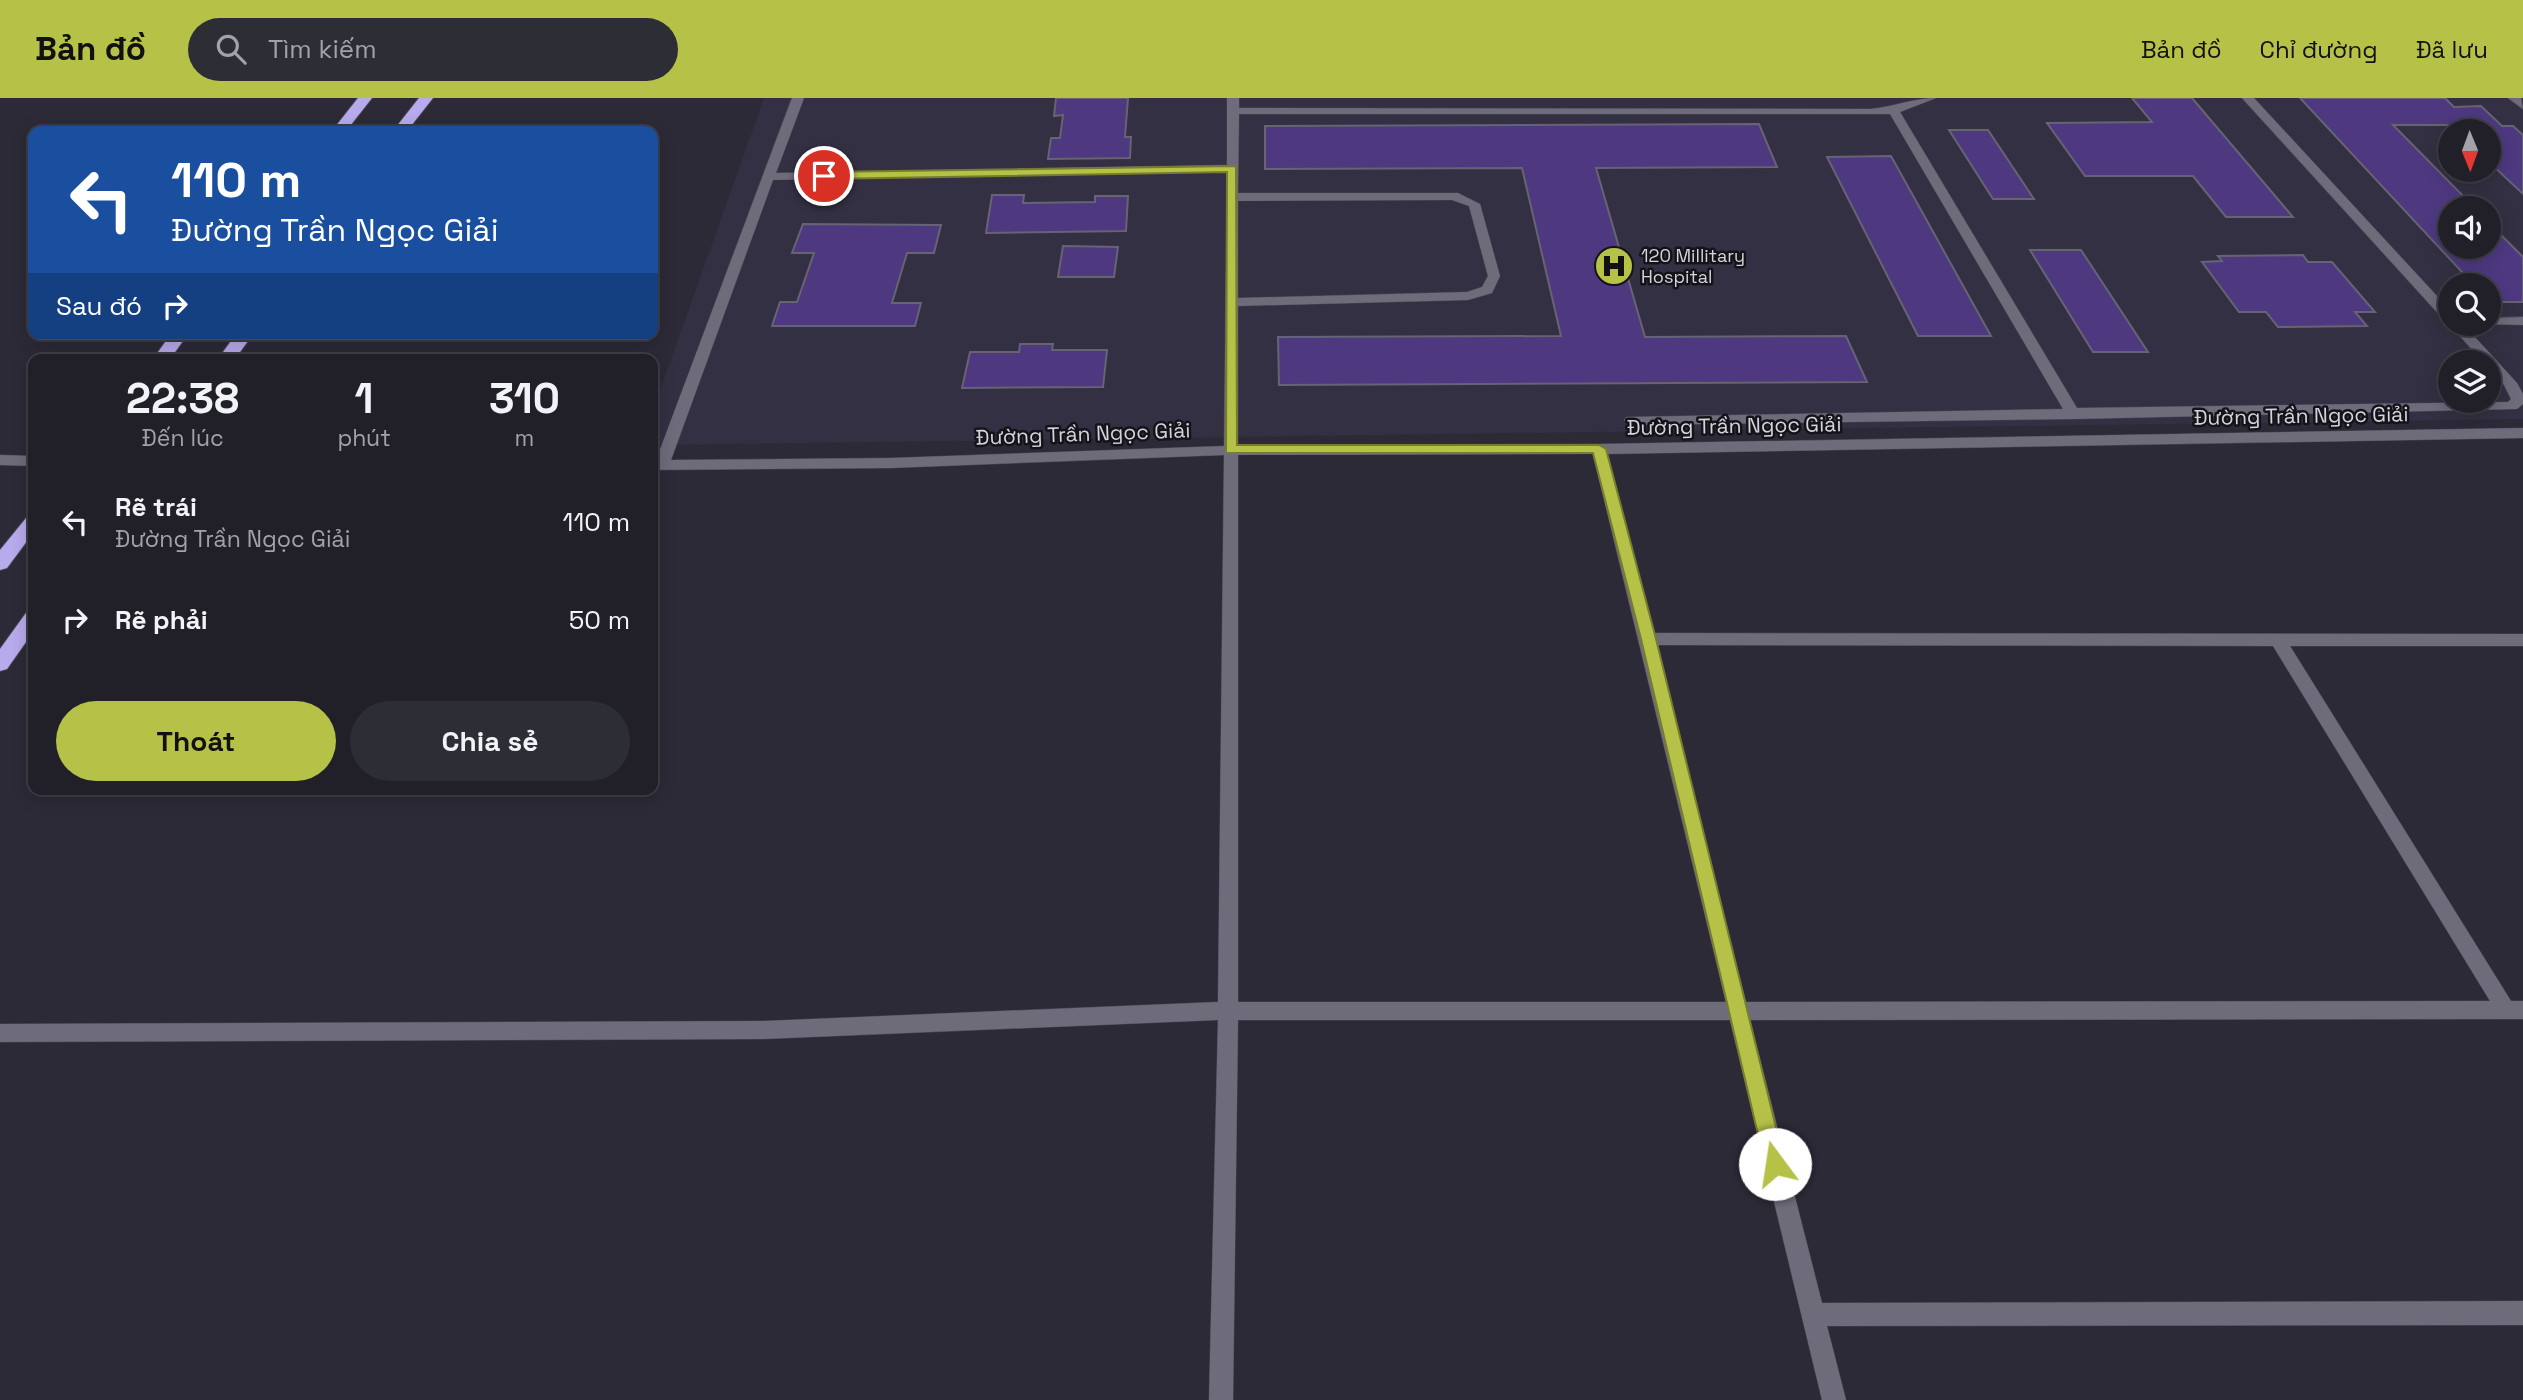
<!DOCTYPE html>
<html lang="vi">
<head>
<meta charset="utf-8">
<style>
	:root { --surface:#212029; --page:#2d2d35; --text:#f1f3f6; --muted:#a2a3a8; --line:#3e3e46; --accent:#b6c148 }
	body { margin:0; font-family:"Space Grotesk",sans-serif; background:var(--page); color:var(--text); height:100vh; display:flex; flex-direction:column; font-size:26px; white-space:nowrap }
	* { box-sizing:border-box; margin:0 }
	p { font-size:23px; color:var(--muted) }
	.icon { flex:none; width:38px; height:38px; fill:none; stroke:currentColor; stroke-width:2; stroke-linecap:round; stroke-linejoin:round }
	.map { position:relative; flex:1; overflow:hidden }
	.sheet { position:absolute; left:28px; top:256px; width:630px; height:441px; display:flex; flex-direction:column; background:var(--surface); border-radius:14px; box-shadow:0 4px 18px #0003,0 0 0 2px var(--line) }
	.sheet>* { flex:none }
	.top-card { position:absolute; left:28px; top:28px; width:630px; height:214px; border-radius:14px; box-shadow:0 4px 18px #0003,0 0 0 2px var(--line); background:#1a4fa0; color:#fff; overflow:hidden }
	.needle { width:46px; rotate:179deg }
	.controls { position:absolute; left:2438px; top:21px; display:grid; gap:14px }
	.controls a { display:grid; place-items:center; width:63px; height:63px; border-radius:50%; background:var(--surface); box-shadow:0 4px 18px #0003,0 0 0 2px var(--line); font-size:35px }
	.pin { position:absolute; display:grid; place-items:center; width:60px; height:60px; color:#fff; margin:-30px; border:4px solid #fff; border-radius:50%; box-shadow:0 2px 7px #0007 }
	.me { position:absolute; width:77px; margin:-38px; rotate:346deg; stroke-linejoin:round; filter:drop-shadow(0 0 5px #0008) }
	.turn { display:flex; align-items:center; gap:24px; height:147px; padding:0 28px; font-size:32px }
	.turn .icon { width:91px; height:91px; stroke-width:2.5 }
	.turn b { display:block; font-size:49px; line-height:60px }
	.then { display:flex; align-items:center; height:66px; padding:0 28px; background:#0003; gap:14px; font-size:26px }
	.eta { display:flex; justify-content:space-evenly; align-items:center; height:119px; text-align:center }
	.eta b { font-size:42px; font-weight:800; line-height:49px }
	.cta { display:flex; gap:14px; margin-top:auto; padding:14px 28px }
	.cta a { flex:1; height:80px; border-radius:42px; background:var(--accent); color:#111; font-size:28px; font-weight:800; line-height:80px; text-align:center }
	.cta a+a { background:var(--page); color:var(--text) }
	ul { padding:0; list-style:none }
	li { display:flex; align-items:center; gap:21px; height:98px; padding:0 28px }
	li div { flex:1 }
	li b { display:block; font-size:26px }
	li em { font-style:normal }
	header { display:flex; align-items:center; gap:42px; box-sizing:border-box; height:98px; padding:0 35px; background:var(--accent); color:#111 }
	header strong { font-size:33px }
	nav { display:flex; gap:38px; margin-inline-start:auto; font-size:24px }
	.search { width:490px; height:63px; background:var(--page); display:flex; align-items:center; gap:18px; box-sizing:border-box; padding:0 24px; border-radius:38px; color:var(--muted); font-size:26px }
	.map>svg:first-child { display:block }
	.built { fill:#343043; fill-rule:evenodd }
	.building { fill:#4e3981; stroke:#666372; stroke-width:2 }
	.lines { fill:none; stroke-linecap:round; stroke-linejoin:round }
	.minor-casing { stroke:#4b4853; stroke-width:1 }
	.highway-casing { stroke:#4b4853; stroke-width:2 }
	.minor { fill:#6e6c7b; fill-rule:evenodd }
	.highway { fill:#b8aaec; fill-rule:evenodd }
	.route { fill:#b6c148; stroke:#767d2f; stroke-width:2 }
	.labels { text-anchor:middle; stroke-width:5; stroke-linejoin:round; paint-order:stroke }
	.far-poi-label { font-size:18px; fill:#d5d4dc; stroke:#141319; text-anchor:start }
	.street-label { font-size:21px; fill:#d5d4dc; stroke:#141319 }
</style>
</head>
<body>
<header>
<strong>Bản đồ</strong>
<div class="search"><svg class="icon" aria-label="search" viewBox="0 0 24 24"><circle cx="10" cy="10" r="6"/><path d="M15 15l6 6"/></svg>Tìm kiếm</div>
<nav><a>Bản đồ</a><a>Chỉ đường</a><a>Đã lưu</a></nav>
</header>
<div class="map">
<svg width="2523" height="1302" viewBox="0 0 2523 1302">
	<rect width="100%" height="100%" fill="#2c2a37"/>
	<!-- built -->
	<path class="built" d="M 764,0 L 2523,0 L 2523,321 L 653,347 L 653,312 ZM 2450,33 L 2488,33 L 2488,72 L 2450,72 ZM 2450,110 L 2488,110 L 2488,149 L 2450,149 ZM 2450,187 L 2488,187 L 2488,226 L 2450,226 ZM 2450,264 L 2488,264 L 2488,303 L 2450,303 Z"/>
	<!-- building -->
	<path class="building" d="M 1056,0 L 1128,0 L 1125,39 L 1131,39 L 1130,60 L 1048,61 L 1051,40 L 1060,40 L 1063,17 L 1054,18 Z
		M 2132,0 L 2192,0 L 2293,119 L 2226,119 L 2193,78 L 2085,78 L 2047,25 L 2152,24 Z
		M 2300,0 L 2445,0 L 2454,9 L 2481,8 L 2502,28 L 2513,28 L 2523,37 L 2523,96 L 2488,63 L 2488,33 L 2458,33 L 2452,27 L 2393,27 L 2475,110 L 2450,110 L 2450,149 L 2488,149 L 2488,124 L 2523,159 L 2523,204 L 2489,204 L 2488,187 L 2474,187 Z
		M 1759,26 L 1777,69 L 1596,70 L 1645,239 L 1846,238 L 1867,284 L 1279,287 L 1278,239 L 1561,238 L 1522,70 L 1265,71 L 1265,28 Z
		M 1949,32 L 1988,32 L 2034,101 L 1993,101 Z
		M 1891,58 L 1991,238 L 1918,238 L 1827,59 Z
		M 992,97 L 1024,97 L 1023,105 L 1095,104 L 1095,98 L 1128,98 L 1126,133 L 986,135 Z
		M 803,126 L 941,127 L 934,155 L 907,155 L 892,205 L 921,205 L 915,228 L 772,228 L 780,204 L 797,204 L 814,155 L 792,155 Z
		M 1063,148 L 1118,149 L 1114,179 L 1058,179 Z
		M 2030,152 L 2081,152 L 2148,254 L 2093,254 Z
		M 2303,157 L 2308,164 L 2332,164 L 2375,214 L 2355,214 L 2367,228 L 2278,229 L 2266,214 L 2239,214 L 2202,164 L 2222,163 L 2218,158 Z
		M 1020,246 L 1053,246 L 1052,252 L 1107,252 L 1103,289 L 962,290 L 970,254 L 1019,254 Z"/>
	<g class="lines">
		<defs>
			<path id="minor" d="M 792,0 L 804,0 L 776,75 L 1227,67 L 1227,0 L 1239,0 L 1239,10 L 1870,11 C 1893,9 1913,0 1936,0 L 1900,14 L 2077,310 L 2508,304 L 2511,301 L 2504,287 L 2488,270 L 2488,264 L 2483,264 L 2449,226 L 2463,226 L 2517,285 L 2523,296 L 2523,306 L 2517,311 L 2074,321 L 1631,327 L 1624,322 L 1626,319 L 2063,311 L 1890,16 L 1239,16 L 1238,95 L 1458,95 L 1480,106 L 1500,178 L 1492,195 L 1468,202 L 1238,208 L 1238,347 L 1599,346 L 2523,330 L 2523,340 L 1607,356 L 1653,535 L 2523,536 L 2523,548 L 2290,548 L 2511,903 L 2523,903 L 2523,921 L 1750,922 L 1822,1205 L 2523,1203 L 2523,1227 L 1827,1228 L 1846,1302 L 1822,1302 L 1730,922 L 1238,922 L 1233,1302 L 1209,1302 L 1218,922 L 764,941 L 0,944 L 0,926 L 764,923 L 1218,904 L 1224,357 L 891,370 L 653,372 L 653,362 L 656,362 ZM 1227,74 L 1224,348 L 891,360 L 671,362 L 773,82 ZM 1452,102 L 1469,108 L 1488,178 L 1482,189 L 1467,194 L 1238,200 L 1238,103 ZM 1593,356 L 1726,904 L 1238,904 L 1238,357 ZM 1656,547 L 2273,548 L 2490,903 L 1746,904 Z
				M 2242,0 L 2254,0 L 2450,212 L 2450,224 L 2445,223 Z
				M 2508,0 L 2521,0 L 2523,11 Z
				M 2523,219 L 2523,227 L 2483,226 L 2488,226 L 2488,220 Z
				M 0,357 L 33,358 L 33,368 L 0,367 Z"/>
			<path id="highway" d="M 358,0 L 372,0 L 346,33 L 332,33 Z
				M 419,0 L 433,0 L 407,33 L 393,33 Z
				M 171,236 L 188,236 L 170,261 L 153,261 Z
				M 236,236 L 253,236 L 235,261 L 218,261 Z
				M 33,417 L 33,435 L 7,470 L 0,472 L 0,452 L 27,419 Z
				M 33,513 L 33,534 L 7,571 L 0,573 L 0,551 L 26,515 Z"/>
		</defs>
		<!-- minor casing -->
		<use href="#minor" class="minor-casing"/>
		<!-- highway casing -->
		<use href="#highway" class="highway-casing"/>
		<!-- minor -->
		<use href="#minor" class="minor"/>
		<!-- highway -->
		<use href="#highway" class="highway"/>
	</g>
	<!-- route -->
	<path class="route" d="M 1236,68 L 1237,347 L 1599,347 L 1606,351 L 1656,541 L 1785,1066 L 1782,1072 L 1775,1075 L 1768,1072 L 1765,1066 L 1641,541 L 1593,355 L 1226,355 L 1227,74 L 824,81 L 819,78 L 824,74 Z"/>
	<!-- icons -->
	<defs>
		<symbol id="hospital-disc" viewBox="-11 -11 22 22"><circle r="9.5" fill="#b6c148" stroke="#141319"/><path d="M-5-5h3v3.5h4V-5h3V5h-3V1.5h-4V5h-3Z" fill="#111"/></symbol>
	</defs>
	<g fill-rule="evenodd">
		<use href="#hospital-disc" x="1592" y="146" width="44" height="44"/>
	</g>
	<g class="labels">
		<!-- far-poi labels -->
		<g class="far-poi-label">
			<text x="1641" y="164">120 Millitary<tspan x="1641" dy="21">Hospital</tspan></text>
		</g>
		<!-- street labels -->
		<g class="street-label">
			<text transform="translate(2301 318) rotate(-1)" y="7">Đường Trần Ngọc Giải</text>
			<text transform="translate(1734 328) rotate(-1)" y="7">Đường Trần Ngọc Giải</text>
			<text transform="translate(1083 336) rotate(-2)" y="7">Đường Trần Ngọc Giải</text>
		</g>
	</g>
</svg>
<div class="controls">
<a><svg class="needle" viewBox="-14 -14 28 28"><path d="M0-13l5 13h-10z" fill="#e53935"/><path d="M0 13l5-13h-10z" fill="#a2a3a8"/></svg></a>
<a><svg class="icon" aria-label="sound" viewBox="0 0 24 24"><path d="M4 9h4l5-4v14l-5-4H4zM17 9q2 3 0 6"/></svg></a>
<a><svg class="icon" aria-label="search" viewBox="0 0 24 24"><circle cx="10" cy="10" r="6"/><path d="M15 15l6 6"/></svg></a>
<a><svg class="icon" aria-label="layers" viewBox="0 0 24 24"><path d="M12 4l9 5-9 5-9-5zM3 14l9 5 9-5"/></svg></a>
</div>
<div class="pin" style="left:824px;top:78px;background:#d93025"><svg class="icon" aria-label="arrive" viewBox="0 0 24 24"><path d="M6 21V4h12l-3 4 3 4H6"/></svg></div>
<svg class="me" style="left:1775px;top:1066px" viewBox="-20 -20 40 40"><circle r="19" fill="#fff"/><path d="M0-13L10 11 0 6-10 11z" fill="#b6c148"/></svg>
<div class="top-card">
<div class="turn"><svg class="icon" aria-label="left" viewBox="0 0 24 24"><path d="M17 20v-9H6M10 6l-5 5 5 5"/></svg><div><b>110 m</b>Đường Trần Ngọc Giải</div></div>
<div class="then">Sau đó<svg class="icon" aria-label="right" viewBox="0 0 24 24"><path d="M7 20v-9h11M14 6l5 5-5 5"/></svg></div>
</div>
<section class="sheet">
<div class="eta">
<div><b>22:38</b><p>Đến lúc</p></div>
<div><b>1</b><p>phút</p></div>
<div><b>310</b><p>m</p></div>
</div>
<ul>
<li><svg class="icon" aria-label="left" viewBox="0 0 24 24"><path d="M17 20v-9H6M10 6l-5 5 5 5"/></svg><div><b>Rẽ trái</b><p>Đường Trần Ngọc Giải</p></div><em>110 m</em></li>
<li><svg class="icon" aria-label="right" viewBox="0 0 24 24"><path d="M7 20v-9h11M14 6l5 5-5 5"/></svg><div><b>Rẽ phải</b></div><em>50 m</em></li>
</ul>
<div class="cta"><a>Thoát</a><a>Chia sẻ</a></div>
</section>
</div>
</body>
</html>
